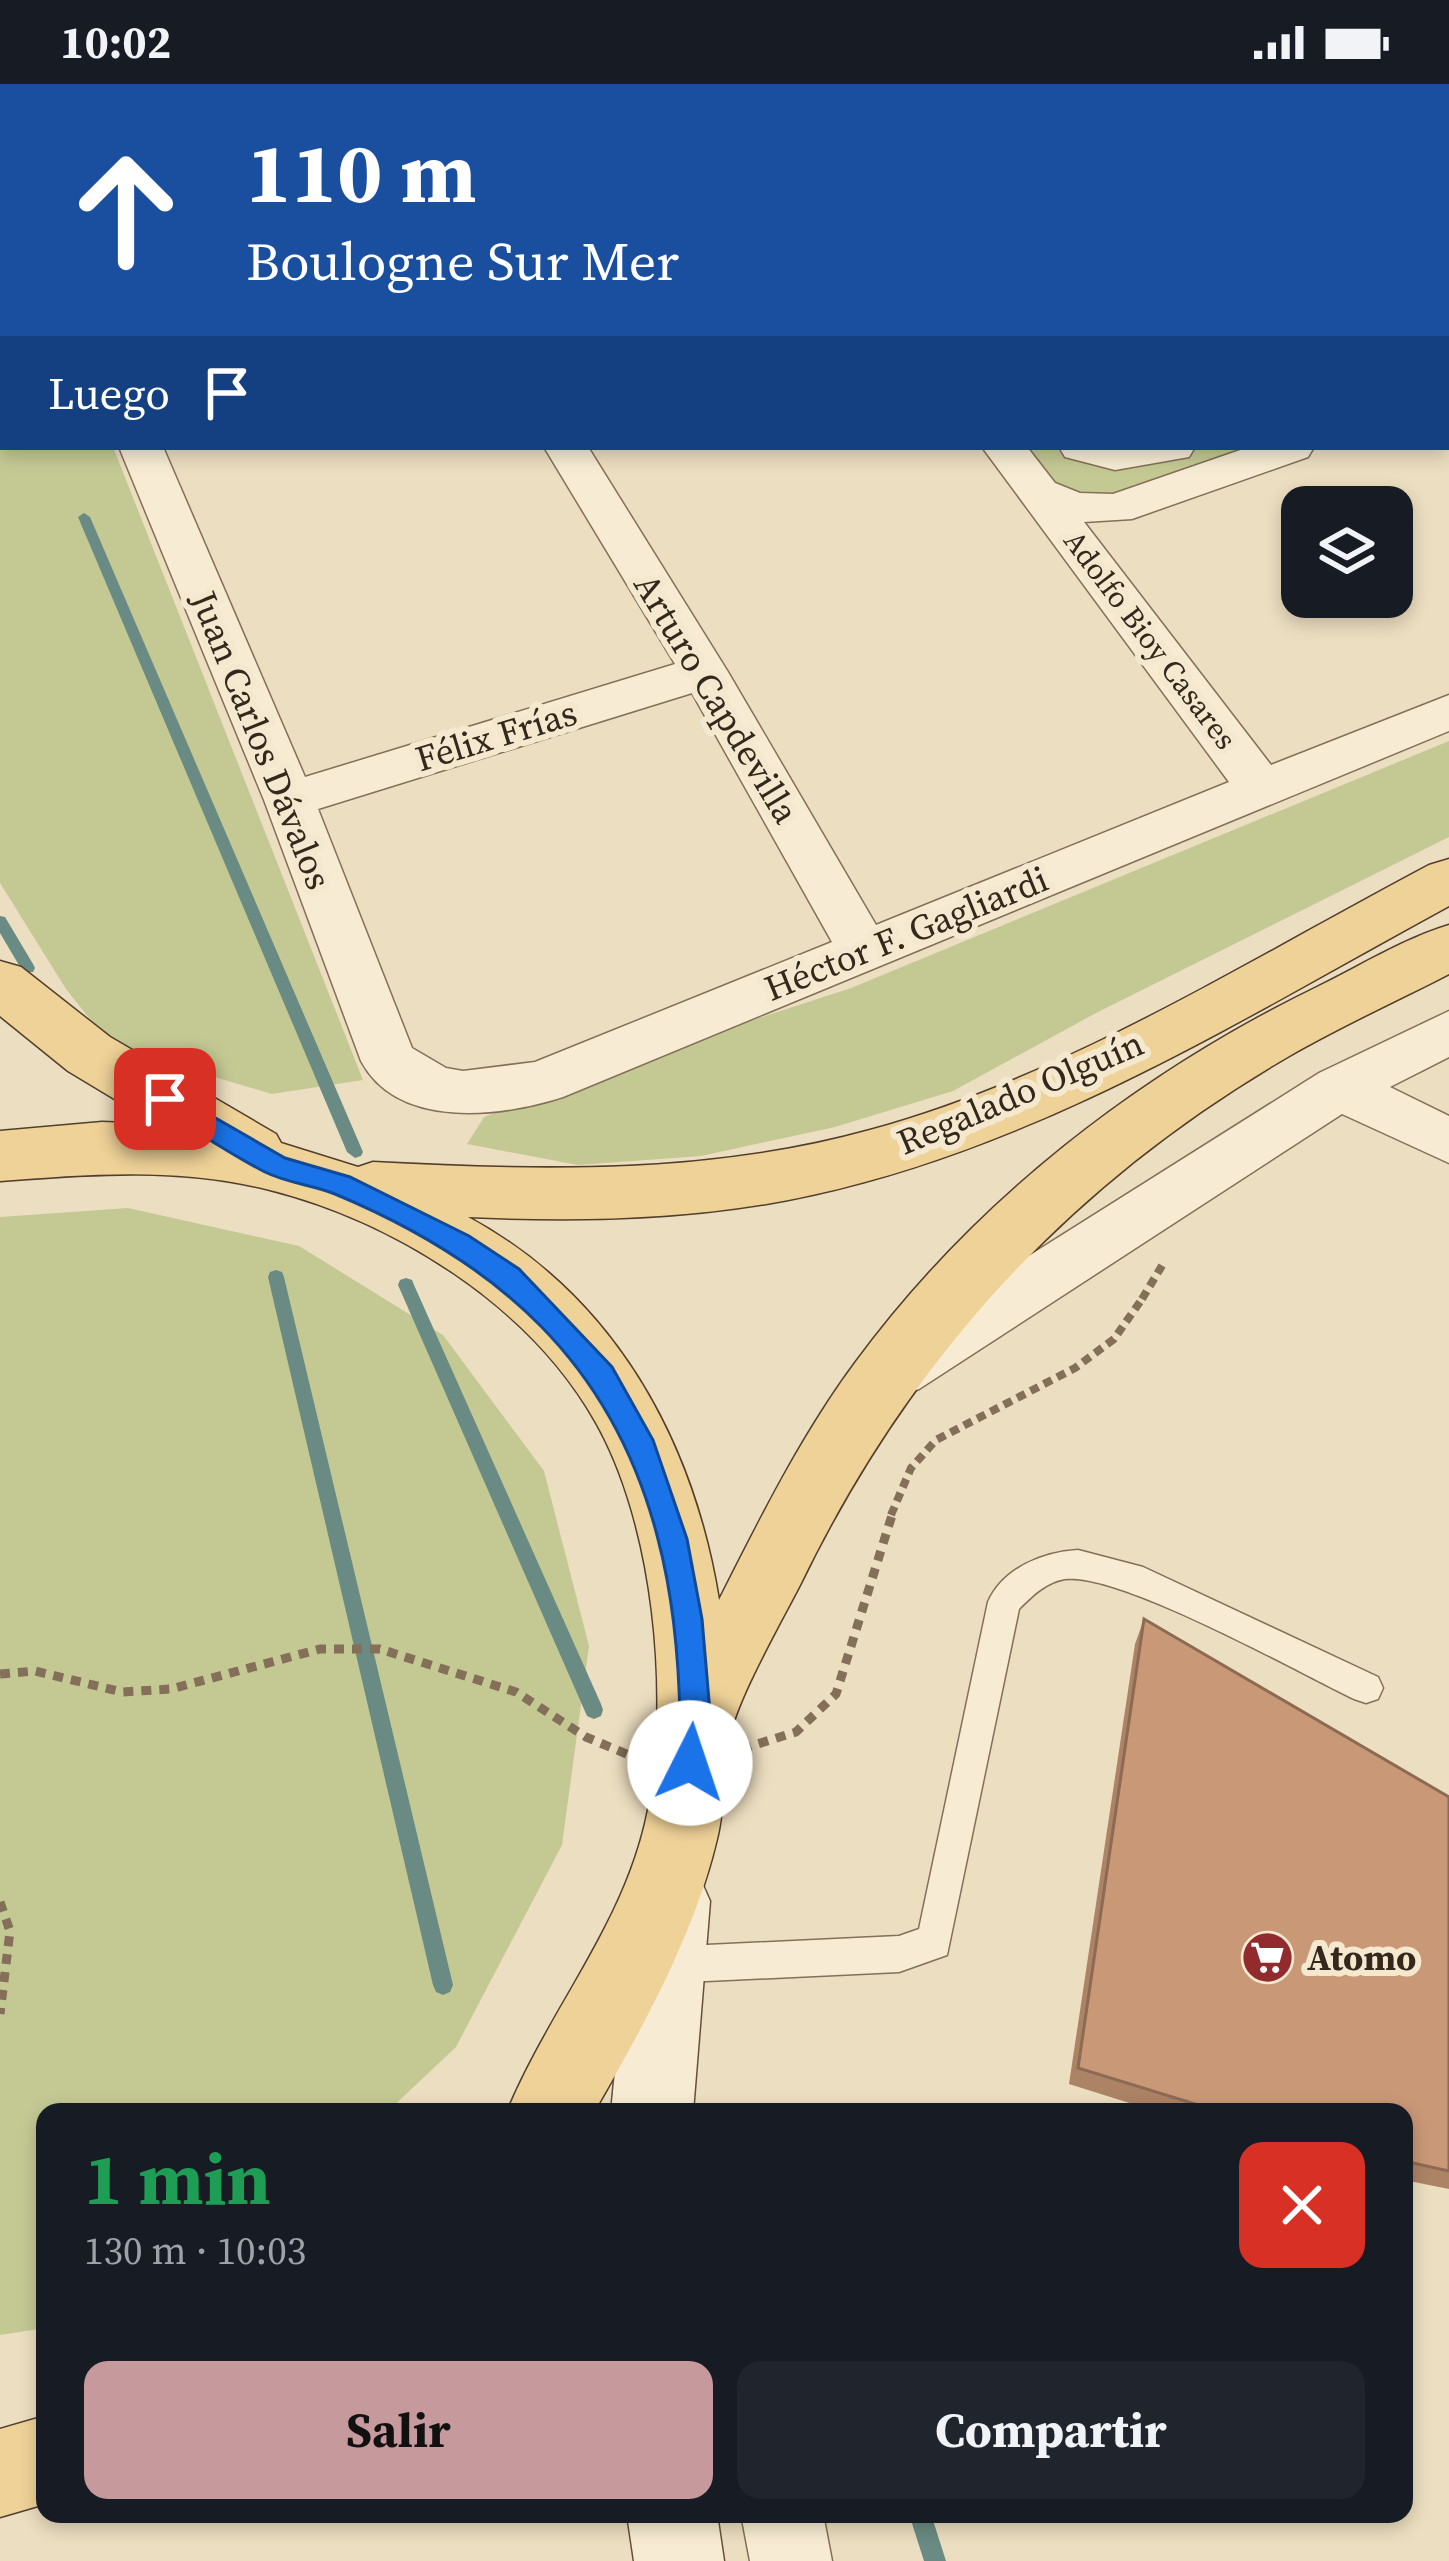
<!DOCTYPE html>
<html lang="es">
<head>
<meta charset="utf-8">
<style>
	:root { --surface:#171b24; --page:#20242c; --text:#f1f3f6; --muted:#9ea1a6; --accent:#c6999c }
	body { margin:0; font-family:"Source Serif 4",serif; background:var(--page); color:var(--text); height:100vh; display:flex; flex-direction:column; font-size:45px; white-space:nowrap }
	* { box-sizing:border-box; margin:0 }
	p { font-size:39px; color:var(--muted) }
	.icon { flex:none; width:66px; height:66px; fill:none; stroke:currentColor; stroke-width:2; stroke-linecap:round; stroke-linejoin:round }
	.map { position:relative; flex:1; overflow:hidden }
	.panel { position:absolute; left:36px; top:2019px; width:1377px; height:420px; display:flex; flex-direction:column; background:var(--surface); border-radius:24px; box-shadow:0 6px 18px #0003 }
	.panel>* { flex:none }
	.hud { position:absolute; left:0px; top:0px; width:1449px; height:366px; box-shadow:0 6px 18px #0003; background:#1a4fa0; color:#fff; overflow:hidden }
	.fabs { position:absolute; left:1281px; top:402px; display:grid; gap:24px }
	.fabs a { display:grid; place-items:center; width:132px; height:132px; border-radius:24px; background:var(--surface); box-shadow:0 6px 18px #0003; font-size:60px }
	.pin { position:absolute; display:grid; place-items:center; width:102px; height:102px; color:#fff; margin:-51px; border-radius:24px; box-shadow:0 6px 18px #0006 }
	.me { position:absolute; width:132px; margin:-66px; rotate:4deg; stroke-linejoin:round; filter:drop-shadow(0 0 9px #0008) }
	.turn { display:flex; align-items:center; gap:42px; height:252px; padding:0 48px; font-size:54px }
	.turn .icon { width:156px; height:156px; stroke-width:2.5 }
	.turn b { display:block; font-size:84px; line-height:102px }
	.then { display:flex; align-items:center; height:114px; padding:0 48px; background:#0003; gap:24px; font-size:45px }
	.round { display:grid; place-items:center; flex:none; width:126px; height:126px; border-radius:24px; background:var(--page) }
	.head { display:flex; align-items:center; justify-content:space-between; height:204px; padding:0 48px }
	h1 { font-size:72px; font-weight:700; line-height:90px; color:#1e9e55 }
	.action { display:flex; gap:24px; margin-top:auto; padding:24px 48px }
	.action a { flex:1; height:138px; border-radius:24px; background:var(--accent); color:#111; font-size:48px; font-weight:700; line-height:138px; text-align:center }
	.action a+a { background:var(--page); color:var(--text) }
	.status { display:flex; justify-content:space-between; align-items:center; height:84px; padding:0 60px; background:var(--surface); direction:ltr }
	.status svg { height:33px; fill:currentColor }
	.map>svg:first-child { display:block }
	.green { fill:#c4c994 }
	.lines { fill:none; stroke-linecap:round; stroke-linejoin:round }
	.stream { fill:#6a8b83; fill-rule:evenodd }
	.lane-casing { stroke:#846f59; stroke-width:3 }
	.street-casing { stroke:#846f59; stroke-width:3 }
	.secondary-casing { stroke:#66503c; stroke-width:3 }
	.primary-casing { stroke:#523e2d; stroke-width:3 }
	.path-far1 { stroke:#846f59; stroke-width:8; stroke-dasharray:9 6; stroke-linecap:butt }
	.path { stroke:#846f59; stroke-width:9; stroke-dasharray:10 8; stroke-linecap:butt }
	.lane { fill:#f7ecd3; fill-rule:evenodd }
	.street { fill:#f7ecd3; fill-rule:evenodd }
	.secondary { fill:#f7ecd3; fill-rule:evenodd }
	.primary { fill:#efd298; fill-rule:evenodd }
	.path-bridge-far1 { stroke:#846f59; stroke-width:8; stroke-dasharray:9 6; stroke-linecap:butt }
	.path-bridge { stroke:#846f59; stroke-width:9; stroke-dasharray:10 8; stroke-linecap:butt }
	.wall { fill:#ad8366 }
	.building { fill:#c99877; stroke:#8d6a53; stroke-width:3 }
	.route { fill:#1a73e8; stroke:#114b97; stroke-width:3 }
	.labels { text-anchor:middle; stroke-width:12; stroke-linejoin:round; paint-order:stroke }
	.far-street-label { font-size:30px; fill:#34281d; stroke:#f4e9cf }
	.street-label { font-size:36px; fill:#34281d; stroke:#f4e9cf }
	.poi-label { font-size:36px; font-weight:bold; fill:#34281d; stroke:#f4e9cf; text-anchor:start }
</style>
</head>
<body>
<div class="status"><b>10:02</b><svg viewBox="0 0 49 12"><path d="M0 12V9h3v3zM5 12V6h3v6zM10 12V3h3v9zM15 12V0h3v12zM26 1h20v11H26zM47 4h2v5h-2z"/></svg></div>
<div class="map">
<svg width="1449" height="2477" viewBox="0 0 1449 2477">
	<rect width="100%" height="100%" fill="#ecdec0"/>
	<!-- green -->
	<path class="green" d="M 0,0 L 69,3 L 3,3 L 3,363 L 113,363 L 363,996 L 272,1010 L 112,963 L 66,905 L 0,799 Z
		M 1004,363 L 1292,363 L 1074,423 Z
		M 1449,657 L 1449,753 L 1096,929 L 953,1007 L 835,1043 L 701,1072 L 578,1081 L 467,1060 L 484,1033 L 676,961 L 851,904 Z
		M 128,1124 L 299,1162 L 443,1251 L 544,1387 L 589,1562 L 562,1761 L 456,1963 L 387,2028 L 45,2028 L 45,2244 L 0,2251 L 0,1133 Z"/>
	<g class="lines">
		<!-- stream -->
		<path class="stream" d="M 84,429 L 90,433 L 363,1068 L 361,1072 L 355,1074 L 347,1068 L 78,433 Z
			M 0,832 L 5,833 L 33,880 L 35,884 L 33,888 L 23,888 L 0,849 Z
			M 276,1186 L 282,1188 L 284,1193 L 453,1901 L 450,1908 L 443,1911 L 436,1908 L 433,1901 L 268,1193 L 270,1188 Z
			M 406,1194 L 412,1196 L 414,1201 L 601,1620 L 603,1626 L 601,1632 L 594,1635 L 587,1632 L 398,1201 L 400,1196 Z
			M 909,2430 L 931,2430 L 946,2477 L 924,2477 Z"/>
		<defs>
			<path id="lane" d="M 1078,1466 L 1143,1483 L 1378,1593 L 1383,1604 L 1378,1615 L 1366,1619 L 1354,1615 C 1296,1587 1119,1488 1065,1495 C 1046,1498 1032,1512 1019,1525 L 947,1871 L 899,1888 L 665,1899 L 652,1894 L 647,1881 L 652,1868 L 665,1863 L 899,1852 L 919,1845 L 988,1518 C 1003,1484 1043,1468 1078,1466 Z"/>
			<path id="street" d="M 115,0 L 165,0 L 167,3 L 117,3 Z
				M 281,0 L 332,0 L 334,3 L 283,3 Z
				M 351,0 L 390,0 L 349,3 Z
				M 831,0 L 869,0 L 829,3 Z
				M 1449,247 L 1449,273 L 1446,274 L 1446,248 Z
				M 1449,292 L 1449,318 L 1446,319 L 1446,293 Z
				M 119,363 L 163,363 L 305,693 L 675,580 L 544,363 L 588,363 L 728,588 L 876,841 L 1229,698 L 982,363 L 1027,363 L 1055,399 L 1080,409 L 1113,410 L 1249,363 L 1314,363 L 1308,373 L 1132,435 L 1084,438 L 1271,681 L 1449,611 L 1449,647 L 563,1013 C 501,1033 398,1046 361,977 L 264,716 ZM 692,609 L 832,858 L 535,978 L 463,987 L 446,984 L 412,964 L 318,725 Z
				M 1059,363 L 1195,363 L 1189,373 L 1115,386 L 1065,373 Z
				M 1449,927 L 1449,973 L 1390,1003 L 1449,1032 L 1449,1079 L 1342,1030 L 919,1305 L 897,1313 L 875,1305 L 867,1287 L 875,1269 L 1319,989 Z
				M 741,2430 L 823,2430 L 832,2477 L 750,2477 Z"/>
			<path id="secondary" d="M 671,1779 L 698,1790 L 710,1817 L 693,2028 L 611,2028 L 632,1817 L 644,1790 Z
				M 627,2430 L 717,2430 L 724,2477 L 634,2477 Z"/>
			<path id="primary" d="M 1449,775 L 1449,822 C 1245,933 1042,1061 812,1111 C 700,1136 582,1138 468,1133 C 614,1212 693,1356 719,1516 C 760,1435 801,1352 855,1279 C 973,1118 1138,990 1317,903 C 1360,882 1403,855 1449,841 L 1449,890 C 1393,919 1334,945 1279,978 C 1066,1104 909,1276 801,1499 C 781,1538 741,1608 731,1647 C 722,1681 726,1720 717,1755 C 694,1852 643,1943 594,2028 L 507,2028 C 550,1924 626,1839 648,1726 C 670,1610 654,1440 595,1337 C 530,1222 396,1138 270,1106 C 179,1083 92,1090 0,1097 L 0,1047 L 102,1038 L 156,1040 L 68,987 L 0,932 L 0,877 L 21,883 L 110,953 L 276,1050 L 281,1059 L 358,1083 L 373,1078 C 539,1087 708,1091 870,1046 C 1068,992 1249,876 1429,781 Z
				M 45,2332 L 45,2420 L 0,2433 L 0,2345 Z"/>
		</defs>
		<!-- lane casing -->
		<use href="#lane" class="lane-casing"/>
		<!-- street casing -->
		<use href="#street" class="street-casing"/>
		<!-- secondary casing -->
		<use href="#secondary" class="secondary-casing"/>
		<!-- primary casing -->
		<use href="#primary" class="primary-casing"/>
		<!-- path-far1 -->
		<path class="path-far1" d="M 1142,1215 L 1163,1180"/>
		<!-- path -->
		<path class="path" d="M 0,1818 L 10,1847 L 0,1930"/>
		<!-- lane -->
		<use href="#lane" class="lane"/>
		<!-- street -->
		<use href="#street" class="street"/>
		<!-- secondary -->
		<use href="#secondary" class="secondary"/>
		<!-- primary -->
		<use href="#primary" class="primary"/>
		<!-- path-bridge-far1 -->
		<path class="path-bridge-far1" d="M 891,1431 L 911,1384 L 936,1356 L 1075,1284 L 1114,1255 L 1142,1215"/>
		<!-- path-bridge -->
		<path class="path-bridge" d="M 0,1590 L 35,1587 L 122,1608 L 171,1605 L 320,1565 L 380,1565 L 516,1608 L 586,1653 L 636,1674 L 738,1666 L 796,1648 L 836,1610 L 893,1428"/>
	</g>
	<!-- wall -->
	<path class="wall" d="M 1144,1535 L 1449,1713 L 1449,2105 L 1404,2096 L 1404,2028 L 1158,2028 L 1069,2000 L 1135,1560 Z"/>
	<!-- building -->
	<path class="building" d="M 1144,1535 L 1449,1713 L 1449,2087 L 1404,2077 L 1404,2028 L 1221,2028 L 1078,1984 Z"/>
	<!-- route -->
	<path class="route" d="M 165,1005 L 285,1074 L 350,1093 L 469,1152 L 519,1185 L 612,1283 L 653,1356 L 687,1455 L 702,1535 L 711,1640 L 701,1689 L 690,1694 L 679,1689 C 672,1672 681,1655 680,1636 C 679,1577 673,1512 658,1455 C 613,1279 498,1178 335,1110 C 313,1101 287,1099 265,1088 C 228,1069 192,1044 156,1022 L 152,1015 L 156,1008 Z"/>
	<!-- icons -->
	<defs>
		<symbol id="supermarket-disc" viewBox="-11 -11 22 22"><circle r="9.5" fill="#912b2d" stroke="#f4e9cf"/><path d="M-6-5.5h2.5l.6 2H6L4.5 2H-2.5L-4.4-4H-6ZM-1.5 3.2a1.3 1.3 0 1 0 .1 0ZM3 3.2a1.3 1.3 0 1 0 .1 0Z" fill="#fff"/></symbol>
	</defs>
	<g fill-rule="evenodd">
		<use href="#supermarket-disc" x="1238" y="1844" width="59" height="59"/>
	</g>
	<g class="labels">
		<!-- far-street labels -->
		<g class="far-street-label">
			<text transform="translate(1150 556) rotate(53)" y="10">Adolfo Bioy Casares</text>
		</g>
		<!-- street labels -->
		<g class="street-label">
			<text transform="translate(717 614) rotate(59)" y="13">Arturo Capdevilla</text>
			<text transform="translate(496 651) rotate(-17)" y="13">Félix Frías</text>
			<text transform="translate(262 656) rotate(68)" y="13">Juan Carlos Dávalos</text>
			<text transform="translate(906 849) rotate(-22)" y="13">Héctor F. Gagliardi</text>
			<text transform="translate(1020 1008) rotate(-23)" y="13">Regalado Olguín</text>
		</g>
		<!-- poi labels -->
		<g class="poi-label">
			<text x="1307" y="1886">Atomo</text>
		</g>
	</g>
</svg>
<div class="fabs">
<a><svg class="icon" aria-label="layers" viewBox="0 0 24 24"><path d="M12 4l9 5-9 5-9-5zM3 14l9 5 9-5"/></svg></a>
</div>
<div class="pin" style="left:165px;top:1015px;background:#d93025"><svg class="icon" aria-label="arrive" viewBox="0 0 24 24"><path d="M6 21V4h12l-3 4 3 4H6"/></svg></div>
<svg class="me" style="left:690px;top:1679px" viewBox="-20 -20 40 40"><circle r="19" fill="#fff"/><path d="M0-13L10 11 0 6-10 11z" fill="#1a73e8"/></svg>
<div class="hud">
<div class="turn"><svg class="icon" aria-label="ahead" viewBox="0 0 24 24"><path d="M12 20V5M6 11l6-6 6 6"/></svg><div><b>110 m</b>Boulogne Sur Mer</div></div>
<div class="then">Luego<svg class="icon" aria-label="arrive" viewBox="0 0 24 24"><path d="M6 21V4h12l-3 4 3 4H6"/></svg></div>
</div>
<section class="panel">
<div class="head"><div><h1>1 min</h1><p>130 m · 10:03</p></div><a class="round" style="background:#d93025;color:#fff"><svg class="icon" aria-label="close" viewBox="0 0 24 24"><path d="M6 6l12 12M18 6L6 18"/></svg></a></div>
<div class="action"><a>Salir</a><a>Compartir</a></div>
</section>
</div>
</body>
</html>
